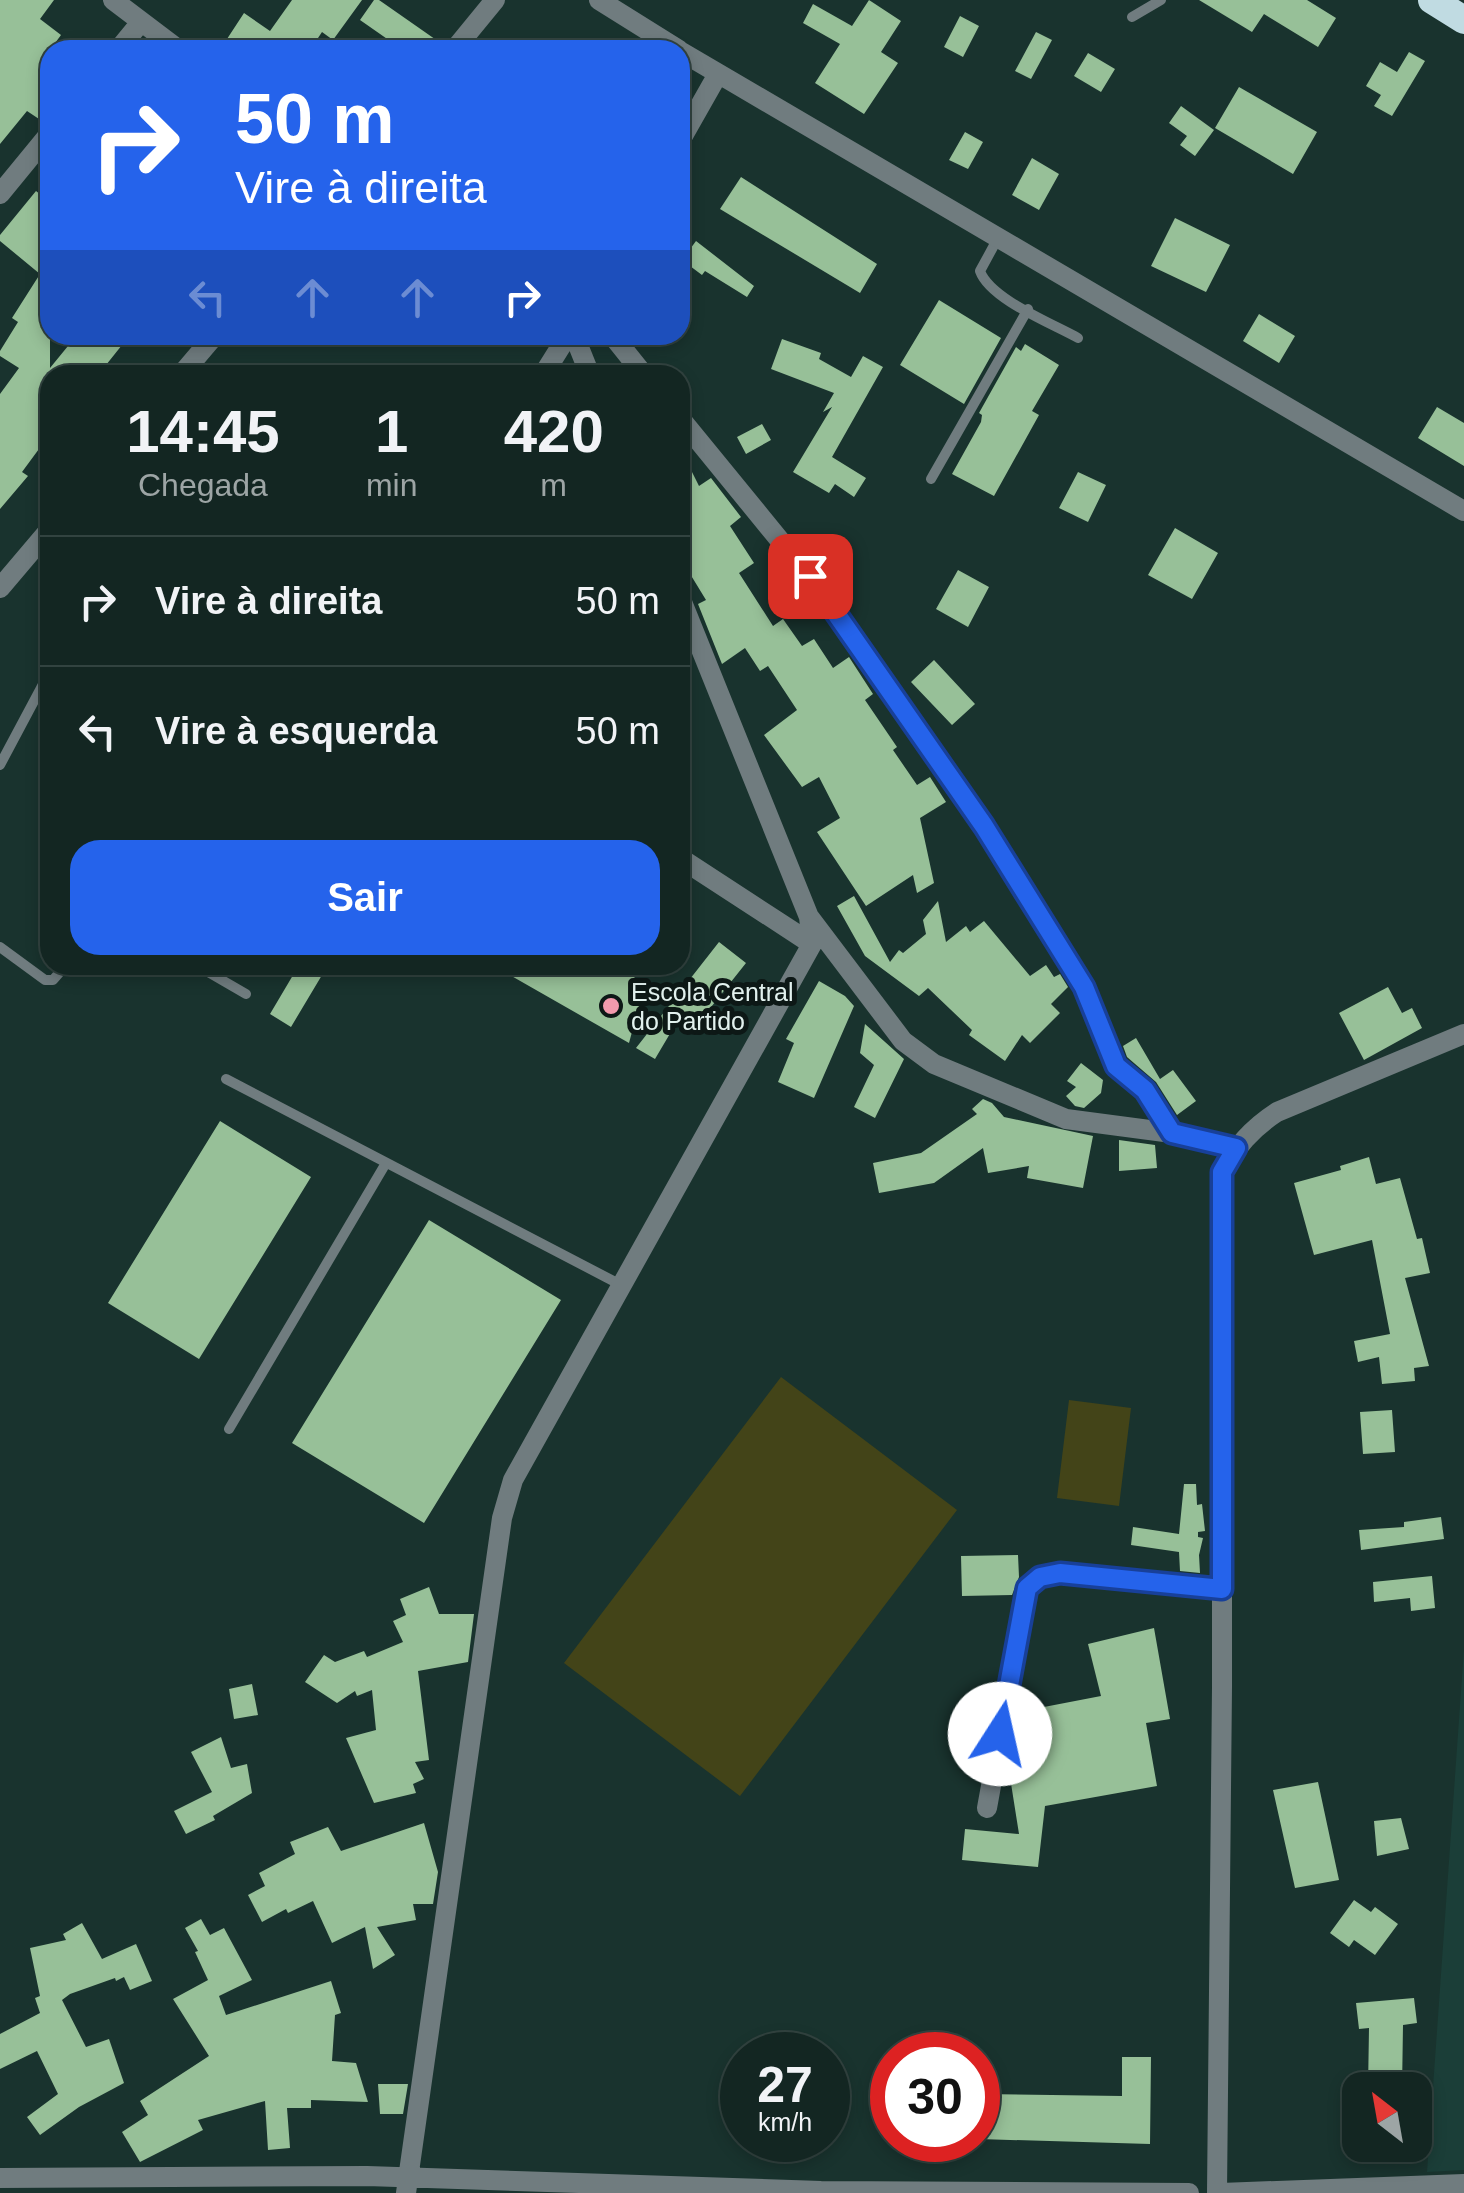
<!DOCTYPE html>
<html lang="pt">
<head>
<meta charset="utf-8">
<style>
	:root { --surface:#132622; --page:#1c2e2a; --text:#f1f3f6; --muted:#9da5a5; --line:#324340; --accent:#2563eb }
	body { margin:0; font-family:Helvetica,sans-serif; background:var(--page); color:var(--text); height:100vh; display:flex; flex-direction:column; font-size:38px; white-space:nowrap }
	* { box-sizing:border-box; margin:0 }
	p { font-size:32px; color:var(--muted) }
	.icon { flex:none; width:55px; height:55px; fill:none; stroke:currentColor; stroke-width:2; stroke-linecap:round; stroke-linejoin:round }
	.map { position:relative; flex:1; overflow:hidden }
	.sheet { position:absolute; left:40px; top:365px; width:650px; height:610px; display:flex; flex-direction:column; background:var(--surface); border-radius:30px; box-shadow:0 5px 15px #0003,0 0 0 2px var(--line) }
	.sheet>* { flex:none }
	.guide { position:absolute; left:40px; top:40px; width:650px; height:305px; border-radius:30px; box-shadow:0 5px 15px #0003,0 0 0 2px var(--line); background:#2563eb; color:#fff; overflow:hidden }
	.needle { width:65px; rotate:329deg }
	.buttons { position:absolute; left:1342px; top:2072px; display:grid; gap:20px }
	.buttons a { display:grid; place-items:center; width:90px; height:90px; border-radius:20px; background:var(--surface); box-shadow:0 5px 15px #0003,0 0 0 2px var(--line); font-size:50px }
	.speed { position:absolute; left:720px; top:2032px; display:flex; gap:20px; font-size:50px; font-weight:700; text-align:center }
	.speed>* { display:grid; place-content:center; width:130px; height:130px; border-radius:50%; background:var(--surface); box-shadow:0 5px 15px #0003,0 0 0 2px var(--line); line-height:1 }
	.speed small { font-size:25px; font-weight:400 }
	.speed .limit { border:15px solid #d22; background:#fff; color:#111 }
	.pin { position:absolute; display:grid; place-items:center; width:85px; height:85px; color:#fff; margin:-42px; border-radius:20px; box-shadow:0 5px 15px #0006 }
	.me { position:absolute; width:110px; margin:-55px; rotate:10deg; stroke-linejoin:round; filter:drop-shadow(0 0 8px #0008) }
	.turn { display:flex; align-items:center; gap:35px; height:210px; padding:0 30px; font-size:45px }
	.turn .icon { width:130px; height:130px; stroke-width:2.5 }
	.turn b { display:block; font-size:70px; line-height:85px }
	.lanes { display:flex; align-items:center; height:95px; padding:0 30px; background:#0003; justify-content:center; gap:50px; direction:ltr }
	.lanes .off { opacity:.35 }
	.eta { display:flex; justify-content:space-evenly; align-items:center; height:170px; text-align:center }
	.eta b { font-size:60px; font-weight:700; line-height:70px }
	.action { display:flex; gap:20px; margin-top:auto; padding:20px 30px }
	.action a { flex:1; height:115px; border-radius:30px; background:var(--accent); color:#fff; font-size:40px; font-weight:700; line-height:115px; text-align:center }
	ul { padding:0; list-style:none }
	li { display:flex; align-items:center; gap:30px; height:130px; padding:0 30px; border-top:2px solid var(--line) }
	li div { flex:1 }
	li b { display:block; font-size:38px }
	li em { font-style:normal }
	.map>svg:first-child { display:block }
	.built { fill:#1b3e38 }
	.green { fill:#434418 }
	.building { fill:#97c098 }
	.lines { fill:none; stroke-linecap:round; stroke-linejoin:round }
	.service { stroke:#707c7f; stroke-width:10 }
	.minor { stroke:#707c7f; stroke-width:20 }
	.trunk { stroke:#c0dbe2; stroke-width:28 }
	.route-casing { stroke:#184099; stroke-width:25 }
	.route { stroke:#2563eb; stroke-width:18 }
	.poi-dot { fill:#f29aad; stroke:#0d1816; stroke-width:4 }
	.labels { text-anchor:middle; stroke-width:10; stroke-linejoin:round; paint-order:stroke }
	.poi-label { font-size:25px; fill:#e2f1ee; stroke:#0d1816; text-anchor:start }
</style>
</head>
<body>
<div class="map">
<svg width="1464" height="2193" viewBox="0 0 1464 2193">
	<rect width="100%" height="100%" fill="#19332e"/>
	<!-- built -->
	<path class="built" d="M 1464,1649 L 1464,2170 L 1427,2172 Z"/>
	<!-- green -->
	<path class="green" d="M 781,1377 L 957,1510 L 740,1796 L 564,1663 Z
		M 1069,1400 L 1131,1408 L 1119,1506 L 1057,1498 Z"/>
	<!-- building -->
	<path class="building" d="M 0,0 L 54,0 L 40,19 L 61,35 L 50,50 L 50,104 L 39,119 L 27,111 L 0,144 Z
		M 292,0 L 362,0 L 333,40 L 322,32 L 310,50 L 243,50 L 227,39 L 244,13 L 270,31 Z
		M 374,0 L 379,0 L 442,44 L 441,50 L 403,50 L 360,20 Z
		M 869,0 L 901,21 L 881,52 L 898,63 L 864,114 L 815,83 L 840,44 L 803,23 L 813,4 L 852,26 Z
		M 1199,0 L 1307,0 L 1336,18 L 1318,47 L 1264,14 L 1252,32 Z
		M 960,16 L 979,26 L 963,57 L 944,47 Z
		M 1036,32 L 1052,40 L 1031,79 L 1015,71 Z
		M 1409,52 L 1425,61 L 1392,116 L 1374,106 L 1381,95 L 1366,86 L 1380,62 L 1397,72 Z
		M 1088,53 L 1115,69 L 1101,92 L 1074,76 Z
		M 1239,87 L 1317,132 L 1293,174 L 1215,128 Z
		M 1181,106 L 1214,130 L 1195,156 L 1180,145 L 1187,136 L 1169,123 Z
		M 965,132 L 983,142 L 968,169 L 949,160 Z
		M 1032,158 L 1059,174 L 1039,210 L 1012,195 Z
		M 741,177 L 877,264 L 860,293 L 720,209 Z
		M 36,191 L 50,202 L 50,368 L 77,335 L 130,335 L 98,375 L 50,375 L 50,434 L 22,472 L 28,476 L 0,509 L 0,394 L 19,368 L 0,356 L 0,351 L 18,322 L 12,318 L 40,274 L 0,241 L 0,235 Z
		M 1175,218 L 1230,245 L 1206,292 L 1151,266 Z
		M 696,241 L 754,286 L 747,297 L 705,271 L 702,275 L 682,260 Z
		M 939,300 L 1001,338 L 964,404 L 900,365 Z
		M 1259,314 L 1295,336 L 1279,363 L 1243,341 Z
		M 782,339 L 821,353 L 819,359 L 851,377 L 863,356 L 883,367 L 832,457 L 866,478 L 854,497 L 835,484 L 829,493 L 793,472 L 832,407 L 823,412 L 834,393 L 771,369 Z
		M 1025,344 L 1059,365 L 1032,411 L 1039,415 L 994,496 L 952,474 L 981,422 L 982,415 L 979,413 L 1016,347 L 1021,351 Z
		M 1437,407 L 1464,423 L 1464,466 L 1418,438 Z
		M 762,424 L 771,440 L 746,454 L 737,437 Z
		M 680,448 L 699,486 L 711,478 L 741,517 L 730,526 L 754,563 L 739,573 L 773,626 L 783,619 L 802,646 L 814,639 L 833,668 L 849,657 L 873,694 L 865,700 L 897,747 L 893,750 L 917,785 L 930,777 L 946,802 L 920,818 L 934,883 L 917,893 L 913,875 L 866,906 L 817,832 L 840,818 L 819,777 L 802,787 L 764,735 L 797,710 L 768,666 L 760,671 L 745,648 L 722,664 L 698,604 L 706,600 L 684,564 L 690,560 L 680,543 L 680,508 L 686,504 L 680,491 Z
		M 1078,472 L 1106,485 L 1088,522 L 1059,508 Z
		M 1175,528 L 1218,553 L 1192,599 L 1148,575 Z
		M 958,570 L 989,587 L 968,627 L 936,609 Z
		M 934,660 L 975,704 L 952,725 L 911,682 Z
		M 854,896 L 890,962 L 899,950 L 903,953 L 926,934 L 923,920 L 938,901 L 946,942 L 966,926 L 970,932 L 984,921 L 1030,976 L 1046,965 L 1054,977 L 1060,974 L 1068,987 L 1051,1004 L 1060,1013 L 1030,1043 L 1022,1035 L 1005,1061 L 969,1035 L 972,1030 L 928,988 L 919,996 L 865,956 L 837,906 Z
		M 719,942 L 746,963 L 696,1026 L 681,1015 L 655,1059 L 636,1048 Z
		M 299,965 L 328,965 L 291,1027 L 270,1014 Z
		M 492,965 L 614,965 L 645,984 L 629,1043 Z
		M 819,981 L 845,996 L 854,1006 L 814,1098 L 778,1082 L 794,1043 L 786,1039 Z
		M 1388,987 L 1402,1013 L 1412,1008 L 1422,1028 L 1364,1060 L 1339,1013 Z
		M 865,1024 L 904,1059 L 875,1118 L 854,1107 L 874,1065 L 860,1053 Z
		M 1136,1038 L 1160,1079 L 1173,1070 L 1196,1101 L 1177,1115 L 1156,1082 L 1127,1057 L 1123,1046 Z
		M 1081,1063 L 1103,1080 L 1101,1093 L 1084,1108 L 1075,1106 L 1066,1096 L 1076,1087 L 1067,1081 Z
		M 983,1099 L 992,1103 L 1004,1117 L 1093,1136 L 1083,1188 L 1027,1178 L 1029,1166 L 988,1173 L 983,1148 L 934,1183 L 879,1193 L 873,1163 L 921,1153 L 977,1114 L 972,1109 Z
		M 220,1121 L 311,1177 L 199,1359 L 108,1303 Z
		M 1119,1140 L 1155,1145 L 1157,1168 L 1119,1171 Z
		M 1369,1157 L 1376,1184 L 1400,1178 L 1417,1239 L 1422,1238 L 1430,1273 L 1405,1278 L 1429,1366 L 1414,1368 L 1415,1381 L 1382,1384 L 1379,1357 L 1358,1362 L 1354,1341 L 1390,1334 L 1372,1240 L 1314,1255 L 1294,1183 L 1341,1170 L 1340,1166 Z
		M 429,1220 L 561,1300 L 424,1523 L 292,1443 Z
		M 1392,1410 L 1395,1452 L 1363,1454 L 1360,1412 Z
		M 1184,1484 L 1196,1484 L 1197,1505 L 1202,1504 L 1205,1531 L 1198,1532 L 1198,1537 L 1203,1538 L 1199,1555 L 1200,1573 L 1180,1571 L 1179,1552 L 1131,1545 L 1133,1527 L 1179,1534 Z
		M 1441,1517 L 1444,1539 L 1361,1550 L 1359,1530 L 1404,1527 L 1404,1522 Z
		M 1018,1555 L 1019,1577 L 1012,1595 L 962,1596 L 961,1556 Z
		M 1432,1576 L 1435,1608 L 1411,1611 L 1410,1598 L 1374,1602 L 1373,1582 Z
		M 429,1587 L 439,1614 L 474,1614 L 468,1662 L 418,1671 L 429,1760 L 415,1762 L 424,1779 L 413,1784 L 416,1793 L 374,1803 L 346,1738 L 376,1730 L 372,1690 L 357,1696 L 355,1691 L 337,1703 L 305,1682 L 324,1655 L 335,1662 L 364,1651 L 367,1657 L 403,1642 L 393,1621 L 406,1615 L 400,1599 Z
		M 1154,1628 L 1170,1719 L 1146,1723 L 1157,1786 L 1045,1806 L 1038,1867 L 962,1860 L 965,1829 L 1019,1834 L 1010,1777 L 1018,1776 L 1012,1745 L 1018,1712 L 1101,1696 L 1088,1644 Z
		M 252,1684 L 258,1715 L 234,1719 L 229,1689 Z
		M 221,1737 L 231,1768 L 247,1764 L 252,1793 L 213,1816 L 215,1820 L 186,1834 L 174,1811 L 212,1792 L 191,1752 Z
		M 1318,1782 L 1339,1880 L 1295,1888 L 1273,1790 Z
		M 1401,1818 L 1409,1849 L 1377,1856 L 1374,1821 Z
		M 424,1823 L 438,1872 L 433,1904 L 413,1904 L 416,1920 L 377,1927 L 395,1955 L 373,1969 L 365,1927 L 332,1943 L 313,1901 L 288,1913 L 286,1909 L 262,1922 L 248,1895 L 265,1886 L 259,1873 L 295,1854 L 290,1842 L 328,1827 L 341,1851 Z
		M 1354,1900 L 1371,1912 L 1375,1907 L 1398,1924 L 1375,1955 L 1354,1940 L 1349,1947 L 1330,1933 Z
		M 201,1919 L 210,1935 L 224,1928 L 252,1980 L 219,1996 L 226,2015 L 331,1981 L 341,2013 L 335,2015 L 332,2061 L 356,2063 L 368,2102 L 311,2100 L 311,2108 L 287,2108 L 290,2148 L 268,2150 L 265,2101 L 198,2120 L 203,2130 L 140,2162 L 122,2132 L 148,2115 L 140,2101 L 209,2056 L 173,1999 L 208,1980 L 195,1952 L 198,1951 L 185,1928 Z
		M 82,1923 L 102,1959 L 136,1944 L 152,1981 L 130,1990 L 124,1977 L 116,1981 L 115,1978 L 70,1994 L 62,2000 L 86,2047 L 109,2039 L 124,2083 L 79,2107 L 40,2135 L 27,2117 L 58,2094 L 37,2051 L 0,2069 L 0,2034 L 40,2013 L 35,1998 L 40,1996 L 30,1948 L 66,1940 L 63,1934 Z
		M 1414,1998 L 1417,2023 L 1403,2025 L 1402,2090 L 1368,2090 L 1369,2028 L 1359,2029 L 1356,2003 Z
		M 1122,2057 L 1151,2057 L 1150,2144 L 979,2139 L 980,2094 L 1122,2096 Z
		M 378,2084 L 408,2084 L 403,2114 L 380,2114 Z"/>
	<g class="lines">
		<!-- service -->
		<path class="service" d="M 1132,17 L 1161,0
			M 998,238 L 980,271 C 990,299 1051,323 1078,338
			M 931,479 L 1028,309
			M 0,765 L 50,671
			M 0,947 L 45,980 L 53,980 L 66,965
			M 196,965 L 246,994
			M 226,1079 L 621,1285
			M 229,1429 L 386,1163"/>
		<!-- minor -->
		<path class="minor" d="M 113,0 L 179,50
			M 599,0 L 679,50
			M 118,50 L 141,22
			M 454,50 L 495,0
			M 680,51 L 1464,511
			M 680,141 L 718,74
			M 0,194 L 50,133
			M 574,335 L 590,375
			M 612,335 L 644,375
			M 181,375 L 215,335
			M 543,375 L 568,335
			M 680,418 L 809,576 L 984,826 L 1084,987 L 1116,1065 L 1145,1090 L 1172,1133
			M 0,588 L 50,529
			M 680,858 L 812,944
			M 810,918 L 903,1041 L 934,1064 L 1066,1119 L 1172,1133 L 1236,1148
			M 987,1808 L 1027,1588 L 1041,1577 L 1059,1573 L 1222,1589
			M 0,2178 L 367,2176 L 821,2191 L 1189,2193
			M 406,2193 L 502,1518 L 513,1480 L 812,944 L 809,917 L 680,597
			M 1217,2193 L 1222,1687 L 1222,1172 C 1237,1146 1251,1129 1277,1112 L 1464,1034
			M 1221,2193 L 1464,2184"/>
		<!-- trunk -->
		<path class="trunk" d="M 1432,0 L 1464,20"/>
	</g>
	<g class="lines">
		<defs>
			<path id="route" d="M 810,576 L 984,826 L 1084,987 L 1116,1066 L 1145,1090 L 1172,1133 L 1236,1148 L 1222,1172 L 1222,1589 L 1060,1573 L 1040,1577 L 1027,1588 L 1000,1734"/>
		</defs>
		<!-- route casing -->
		<use href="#route" class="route-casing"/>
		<!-- route -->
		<use href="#route" class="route"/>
	</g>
	<!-- markers -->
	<circle class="poi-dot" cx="611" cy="1006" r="10"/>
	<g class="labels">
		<!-- poi labels -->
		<g class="poi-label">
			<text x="631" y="1001">Escola Central<tspan x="631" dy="29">do Partido</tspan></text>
		</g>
	</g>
</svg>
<div class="buttons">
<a><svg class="needle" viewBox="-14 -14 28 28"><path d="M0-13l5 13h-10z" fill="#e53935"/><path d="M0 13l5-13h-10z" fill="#9da5a5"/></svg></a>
</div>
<div class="speed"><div>27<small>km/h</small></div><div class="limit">30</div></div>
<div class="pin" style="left:810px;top:576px;background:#d93025"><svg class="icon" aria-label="arrive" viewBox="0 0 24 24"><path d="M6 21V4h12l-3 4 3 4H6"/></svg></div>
<svg class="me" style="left:1000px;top:1734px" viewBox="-20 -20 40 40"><circle r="19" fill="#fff"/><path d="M0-13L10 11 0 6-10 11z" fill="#2563eb"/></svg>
<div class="guide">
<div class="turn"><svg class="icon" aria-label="right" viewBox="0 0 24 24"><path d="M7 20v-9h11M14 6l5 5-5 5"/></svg><div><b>50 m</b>Vire à direita</div></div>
<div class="lanes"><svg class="icon off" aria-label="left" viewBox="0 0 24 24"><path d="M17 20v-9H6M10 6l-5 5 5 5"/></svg><svg class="icon off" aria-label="ahead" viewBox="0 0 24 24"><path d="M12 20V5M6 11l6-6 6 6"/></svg><svg class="icon off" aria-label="ahead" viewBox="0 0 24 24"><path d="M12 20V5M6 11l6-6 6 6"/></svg><svg class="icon" aria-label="right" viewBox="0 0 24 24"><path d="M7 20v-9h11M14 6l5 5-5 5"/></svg></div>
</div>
<section class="sheet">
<div class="eta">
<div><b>14:45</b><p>Chegada</p></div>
<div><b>1</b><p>min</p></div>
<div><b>420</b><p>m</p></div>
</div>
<ul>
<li><svg class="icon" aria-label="right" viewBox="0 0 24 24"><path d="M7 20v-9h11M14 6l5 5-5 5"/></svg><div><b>Vire à direita</b></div><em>50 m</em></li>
<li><svg class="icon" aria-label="left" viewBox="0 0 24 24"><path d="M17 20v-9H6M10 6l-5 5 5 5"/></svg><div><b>Vire à esquerda</b></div><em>50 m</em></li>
</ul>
<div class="action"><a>Sair</a></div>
</section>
</div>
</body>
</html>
